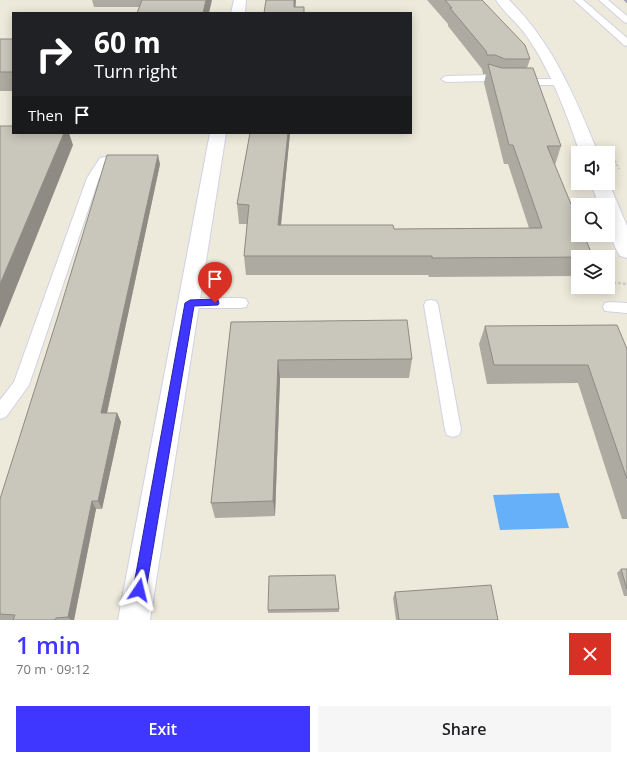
<!DOCTYPE html>
<html lang="en">
<head>
<meta charset="utf-8">
<style>
	:root { --surface:#fff; --page:#f6f6f6; --text:#202124; --muted:#757577; --accent:#3f36ff }
	body { margin:0; font-family:"Open Sans",sans-serif; background:var(--page); color:var(--text); height:100vh; display:flex; flex-direction:column; font-size:15px; white-space:nowrap }
	* { box-sizing:border-box; margin:0 }
	p { font-size:13px; color:var(--muted) }
	.icon { flex:none; width:22px; height:22px; fill:none; stroke:currentColor; stroke-width:2; stroke-linecap:round; stroke-linejoin:round }
	.map { position:relative; height:620px; overflow:hidden }
	.drawer { display:flex; flex-direction:column; background:var(--surface); flex:1 }
	.drawer>* { flex:none }
	.hud { position:absolute; left:12px; top:12px; width:400px; height:122px; border-radius:0px; box-shadow:0 2px 10px #0003; background:#202124; color:#fff; overflow:hidden }
	.controls { position:absolute; left:571px; top:146px; display:grid; gap:8px }
	.controls a { display:grid; place-items:center; width:44px; height:44px; border-radius:0px; background:var(--surface); box-shadow:0 2px 10px #0003; font-size:20px }
	.pin { position:absolute; display:grid; place-items:center; width:34px; height:34px; color:#fff; margin:-41px -17px; border-radius:50% 50% 50% 0; rotate:-45deg; box-shadow:0 0 4px #0007 }
	.pin .icon { rotate:45deg }
	.me { position:absolute; width:44px; margin:-22px; rotate:10deg; stroke-linejoin:round; filter:drop-shadow(0 0 3px #0008) }
	.turn { display:flex; align-items:center; gap:14px; height:84px; padding:0 16px; font-size:18px }
	.turn .icon { width:52px; height:52px; stroke-width:2.5 }
	.turn b { display:block; font-size:28px; line-height:34px }
	.then { display:flex; align-items:center; height:38px; padding:0 16px; background:#0003; gap:8px; font-size:15px }
	.round { display:grid; place-items:center; flex:none; width:42px; height:42px; border-radius:0px; background:var(--page) }
	.head { display:flex; align-items:center; justify-content:space-between; height:68px; padding:0 16px }
	h1 { font-size:24px; font-weight:600; line-height:30px; color:var(--accent) }
	.action { display:flex; gap:8px; margin-top:auto; padding:8px 16px }
	.action a { flex:1; height:46px; border-radius:0px; background:var(--accent); color:#fff; font-size:16px; font-weight:600; line-height:46px; text-align:center }
	.action a+a { background:var(--page); color:var(--text) }
	.map>svg:first-child { display:block }
	.water { fill:#65b0f8 }
	.lines { fill:none; stroke-linecap:round; stroke-linejoin:round }
	.lane-casing { stroke:#d1d0e4; stroke-width:2 }
	.street-casing { stroke:#d1d0e4; stroke-width:2 }
	.path-far1 { stroke:#ccc; stroke-width:2; stroke-dasharray:2.5 1.5; stroke-linecap:butt }
	.path { stroke:#ccc; stroke-width:2.5; stroke-dasharray:3 2; stroke-linecap:butt }
	.lane { fill:#fff; fill-rule:evenodd }
	.street { fill:#fff; fill-rule:evenodd }
	.rail { stroke:#9f9db6; stroke-width:2 }
	.wall { fill:#adaaa1 }
	.shaded-wall { fill:#8d8b83 }
	.building { fill:#c9c6bb; stroke:#8d8b83 }
	.route { fill:#3f36ff; stroke:#2923a6 }
</style>
</head>
<body>
<div class="map">
<svg width="627" height="620" viewBox="0 0 627 620">
	<rect width="100%" height="100%" fill="#edeadb"/>
	<!-- water -->
	<path class="water" d="M 559,493 L 569,528 L 500,530 L 493,495 Z"/>
	<g class="lines">
		<defs>
			<path id="lane" d="M 574,0 L 583,0 L 627,38 L 627,46 L 624,45 Z
				M 599,0 L 608,0 L 627,16 L 627,23 L 624,22 Z
				M 490,75 L 500,79 L 561,79 L 566,82 L 561,85 L 498,85 L 488,81 L 446,82 L 441,79 L 446,76 Z
				M 104,157 L 108,158 L 110,160 L 99,178 L 29,385 L 6,417 L 0,419 L 0,400 L 14,382 L 87,178 L 100,158 Z
				M 190,298 L 241,298 L 246,299 L 248,303 L 246,307 L 241,308 L 190,308 L 185,307 L 183,303 L 185,299 Z
				M 431,300 L 436,301 L 438,305 L 461,430 L 459,435 L 453,437 L 447,435 L 445,430 L 424,305 L 426,301 Z
				M 610,302 L 627,303 L 627,313 L 605,311 L 603,307 L 605,303 Z"/>
			<path id="street" d="M 234,0 L 246,0 L 245,13 L 231,13 Z
				M 496,0 L 509,0 C 553,43 575,97 598,153 L 580,153 C 566,113 552,73 528,38 C 519,24 505,14 496,0 Z
				M 210,133 L 226,133 L 150,620 L 118,620 Z
				M 608,181 L 627,226 L 627,258 L 620,256 C 609,238 608,225 608,205 L 599,205 L 591,183 L 608,183 Z"/>
		</defs>
		<!-- lane casing -->
		<use href="#lane" class="lane-casing"/>
		<!-- street casing -->
		<use href="#street" class="street-casing"/>
		<!-- path-far1 -->
		<path class="path-far1" d="M 613,157 L 619,169"/>
		<!-- path -->
		<path class="path" d="M 608,282 L 627,284"/>
		<!-- lane -->
		<use href="#lane" class="lane"/>
		<!-- street -->
		<use href="#street" class="street"/>
		<!-- rail -->
		<path class="rail" d="M 625,0 L 627,2"/>
	</g>
	<!-- wall -->
	<path class="wall" d="M 92,0 L 212,0 L 140,7 L 94,7 Z
		M 427,0 L 482,0 L 530,59 L 527,68 L 561,146 L 555,165 L 578,257 L 578,276 L 429,277 L 428,275 L 246,275 L 244,256 L 247,224 L 239,224 L 237,204 L 250,133 L 290,133 L 281,225 L 394,229 L 529,228 L 508,164 L 504,164 L 484,83 L 486,74 L 483,74 L 482,69 L 448,26 L 448,24 Z
		M 0,39 L 13,39 L 13,91 L 0,91 Z
		M 160,164 L 107,413 L 117,413 L 121,422 L 102,509 L 96,509 L 74,620 L 0,620 L 0,499 Z
		M 231,322 L 412,359 L 409,378 L 280,378 L 275,516 L 215,518 L 211,503 Z
		M 485,326 L 627,349 L 627,519 L 622,519 L 578,383 L 487,384 L 479,344 Z
		M 621,569 L 627,569 L 627,596 L 624,596 L 617,573 Z
		M 395,592 L 498,620 L 396,620 L 393,598 Z
		M 339,609 L 339,612 L 268,613 L 268,610 Z"/>
	<!-- shaded-wall -->
	<path class="shaded-wall" d="M 206,0 L 212,0 L 209,13 L 203,13 Z
		M 294,0 L 296,0 L 295,13 L 294,13 Z
		M 64,133 L 69,133 L 73,145 L 0,328 L 0,284 Z
		M 288,133 L 290,133 L 279,244 L 278,225 Z
		M 158,155 L 160,164 L 105,422 L 101,413 Z
		M 278,360 L 280,378 L 275,516 L 273,501 Z
		M 117,413 L 121,422 L 102,509 L 98,501 Z
		M 92,501 L 96,509 L 74,620 L 71,620 L 68,617 Z"/>
	<!-- building -->
	<path class="building" d="M 142,0 L 206,0 L 203,13 L 137,13 Z
		M 266,0 L 294,0 L 294,7 L 304,7 L 304,13 L 264,13 Z
		M 445,0 L 482,0 L 525,45 L 530,59 L 505,59 L 495,55 L 487,55 L 486,51 L 450,8 L 452,8 Z
		M 0,39 L 13,39 L 13,72 L 0,72 Z
		M 488,64 L 502,68 L 533,68 L 561,146 L 547,146 L 578,221 L 578,235 L 584,235 L 593,257 L 432,258 L 432,256 L 244,256 L 249,205 L 237,204 L 250,133 L 288,133 L 278,225 L 393,225 L 394,229 L 542,228 L 513,145 L 509,145 Z
		M 0,126 L 13,126 L 13,133 L 64,133 L 0,284 Z
		M 107,155 L 158,155 L 101,413 L 117,413 L 98,501 L 92,501 L 68,617 L 56,618 L 55,620 L 13,620 L 15,615 L 0,614 L 0,499 L 57,319 Z
		M 407,320 L 412,359 L 278,360 L 273,501 L 211,503 L 231,322 Z
		M 617,325 L 627,349 L 627,479 L 588,365 L 494,365 L 485,326 Z
		M 621,569 L 627,569 L 627,589 Z
		M 335,575 L 339,609 L 268,610 L 269,576 Z
		M 491,585 L 498,620 L 399,620 L 395,592 Z"/>
	<!-- route -->
	<path class="route" d="M 215,299 L 218,300 L 219,303 L 218,305 L 194,306 L 146,590 L 144,594 L 139,596 L 135,594 L 133,590 L 185,303 L 190,300 Z"/>
</svg>
<div class="controls">
<a><svg class="icon" aria-label="sound" viewBox="0 0 24 24"><path d="M4 9h4l5-4v14l-5-4H4zM17 9q2 3 0 6"/></svg></a>
<a><svg class="icon" aria-label="search" viewBox="0 0 24 24"><circle cx="10" cy="10" r="6"/><path d="M15 15l6 6"/></svg></a>
<a><svg class="icon" aria-label="layers" viewBox="0 0 24 24"><path d="M12 4l9 5-9 5-9-5zM3 14l9 5 9-5"/></svg></a>
</div>
<div class="pin" style="left:215px;top:303px;background:#d93025"><svg class="icon" aria-label="arrive" viewBox="0 0 24 24"><path d="M6 21V4h12l-3 4 3 4H6"/></svg></div>
<svg class="me" style="left:139px;top:590px" viewBox="-20 -20 40 40"><path d="M0-17L14 15 0 8-14 15z" fill="#3f36ff" stroke="#fff" stroke-width="4"/></svg>
<div class="hud">
<div class="turn"><svg class="icon" aria-label="right" viewBox="0 0 24 24"><path d="M7 20v-9h11M14 6l5 5-5 5"/></svg><div><b>60 m</b>Turn right</div></div>
<div class="then">Then<svg class="icon" aria-label="arrive" viewBox="0 0 24 24"><path d="M6 21V4h12l-3 4 3 4H6"/></svg></div>
</div>
</div>
<section class="drawer">
<div class="head"><div><h1>1 min</h1><p>70 m · 09:12</p></div><a class="round" style="background:#d93025;color:#fff"><svg class="icon" aria-label="close" viewBox="0 0 24 24"><path d="M6 6l12 12M18 6L6 18"/></svg></a></div>
<div class="action"><a>Exit</a><a>Share</a></div>
</section>
</body>
</html>
